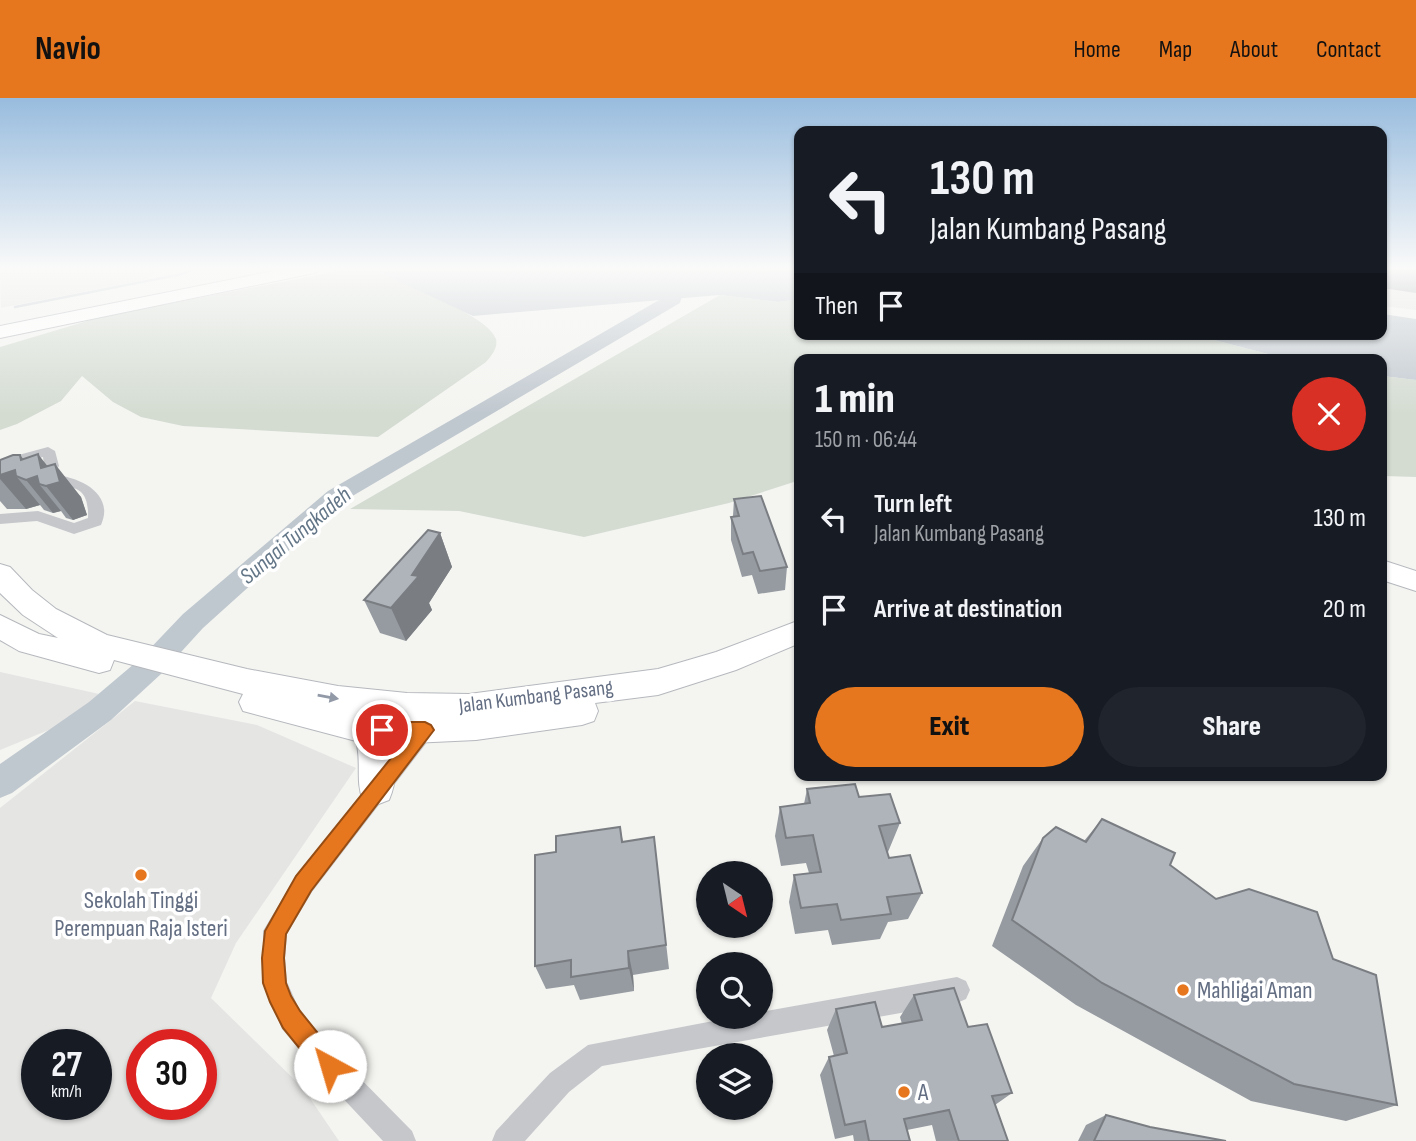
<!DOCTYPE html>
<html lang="en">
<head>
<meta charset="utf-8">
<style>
	:root { --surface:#171b24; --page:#20242c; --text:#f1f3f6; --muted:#9ea1a6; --accent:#e7771f }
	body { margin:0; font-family:"Sofia Sans Condensed",sans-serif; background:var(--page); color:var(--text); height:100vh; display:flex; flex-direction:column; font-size:26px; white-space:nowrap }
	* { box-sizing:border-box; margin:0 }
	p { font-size:23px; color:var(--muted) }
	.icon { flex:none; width:38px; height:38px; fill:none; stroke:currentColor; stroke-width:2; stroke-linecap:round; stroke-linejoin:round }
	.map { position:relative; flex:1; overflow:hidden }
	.details { position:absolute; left:794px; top:256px; width:593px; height:427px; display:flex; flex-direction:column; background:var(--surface); border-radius:14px; box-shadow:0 2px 5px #0004 }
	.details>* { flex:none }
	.hud { position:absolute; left:794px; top:28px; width:593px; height:214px; border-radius:14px; box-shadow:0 2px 5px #0004; background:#171b24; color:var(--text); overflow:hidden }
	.needle { width:46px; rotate:145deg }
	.fabs { position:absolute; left:696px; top:763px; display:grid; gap:14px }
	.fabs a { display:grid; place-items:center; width:77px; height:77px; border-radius:50%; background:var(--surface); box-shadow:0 2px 5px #0004; font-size:35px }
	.speed { position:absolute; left:21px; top:931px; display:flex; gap:14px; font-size:35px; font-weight:700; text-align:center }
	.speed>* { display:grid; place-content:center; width:91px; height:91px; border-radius:50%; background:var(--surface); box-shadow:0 2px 5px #0004; line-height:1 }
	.speed small { font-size:18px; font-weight:400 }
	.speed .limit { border:10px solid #d22; background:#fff; color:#111 }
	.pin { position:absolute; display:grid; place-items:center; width:60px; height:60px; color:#fff; margin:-30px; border:4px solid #fff; border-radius:50%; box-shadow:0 2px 7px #0007 }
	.me { position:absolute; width:77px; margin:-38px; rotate:321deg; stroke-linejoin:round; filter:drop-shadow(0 0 5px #0008) }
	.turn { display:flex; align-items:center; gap:24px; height:147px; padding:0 21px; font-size:32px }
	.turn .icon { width:91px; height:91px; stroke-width:2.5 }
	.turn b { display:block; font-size:49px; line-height:60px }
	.then { display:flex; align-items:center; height:66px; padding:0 21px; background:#0003; gap:14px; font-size:26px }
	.round { display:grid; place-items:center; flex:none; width:74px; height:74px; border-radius:37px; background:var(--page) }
	.overview { display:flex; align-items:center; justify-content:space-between; height:119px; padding:0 21px }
	h1 { font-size:42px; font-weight:800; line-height:52px }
	.action { display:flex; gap:14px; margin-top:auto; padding:14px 21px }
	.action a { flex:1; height:80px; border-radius:42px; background:var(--accent); color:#111; font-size:28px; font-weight:800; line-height:80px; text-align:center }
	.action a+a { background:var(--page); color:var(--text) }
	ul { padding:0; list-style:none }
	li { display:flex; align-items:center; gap:21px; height:91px; padding:0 21px }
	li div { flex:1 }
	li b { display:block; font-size:26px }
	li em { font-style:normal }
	header { display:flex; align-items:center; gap:42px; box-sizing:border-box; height:98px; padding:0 35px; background:var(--accent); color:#111 }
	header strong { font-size:33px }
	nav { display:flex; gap:38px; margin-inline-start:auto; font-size:24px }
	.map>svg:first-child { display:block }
	.built { fill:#e5e5e4; fill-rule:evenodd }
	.green { fill:#d4dcd2 }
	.water { fill:#c0c8cf }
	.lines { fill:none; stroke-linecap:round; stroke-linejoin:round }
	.stream { stroke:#c0c8cf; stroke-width:2.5 }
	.river { fill:#c0c8cf; fill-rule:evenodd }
	.primary-casing { stroke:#b5b8bd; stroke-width:2 }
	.street { fill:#c5c7cb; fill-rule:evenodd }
	.primary { fill:#fff; fill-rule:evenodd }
	.wall { fill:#969ba1 }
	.shaded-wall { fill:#7a7e83 }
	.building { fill:#afb4bb; stroke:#7a7e83; stroke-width:2 }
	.oneway { fill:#929aa8 }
	.route { fill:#e7771f; stroke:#964d14; stroke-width:2 }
	.poi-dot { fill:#e7771f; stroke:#fff; stroke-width:2.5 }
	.labels { text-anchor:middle; stroke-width:7; stroke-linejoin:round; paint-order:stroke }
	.street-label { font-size:21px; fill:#636e83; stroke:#fff }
	.water-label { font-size:23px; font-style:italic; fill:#637687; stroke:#fff }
	.near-poi-label { font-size:24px; fill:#636e83; stroke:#fff; text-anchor:start }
</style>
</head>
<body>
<header>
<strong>Navio</strong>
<nav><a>Home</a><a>Map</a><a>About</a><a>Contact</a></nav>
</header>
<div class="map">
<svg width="1416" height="1043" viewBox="0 0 1416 1043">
	<rect width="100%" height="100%" fill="#f4f5f1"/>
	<!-- built -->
	<path class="built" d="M 0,170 L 161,170 L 148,181 L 1,210 Z
		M 1383,170 L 1416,170 L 1416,212 L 1383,208 Z
		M 0,574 L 99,596 L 78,620 L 0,652 Z
		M 135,603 L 257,627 L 356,670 L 236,845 L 211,900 L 303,990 L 339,1043 L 0,1043 L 0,710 ZM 37,947 L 96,947 L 96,1006 L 37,1006 ZM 142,947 L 201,947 L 201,1006 L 142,1006 Z"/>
	<!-- green -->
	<path class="green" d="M 354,170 L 370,170 C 395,182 489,217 496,241 C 498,250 492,257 486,264 L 378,339 L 183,328 L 141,319 L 113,304 L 82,278 L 61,303 L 17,326 L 0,332 L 0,249 L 104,218 Z
		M 720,197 L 778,204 L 800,201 L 800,236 L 1191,236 L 1288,261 L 800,261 L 800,382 L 729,405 L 584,439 L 459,413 L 350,411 Z
		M 1382,278 L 1416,282 L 1416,379 L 1383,378 Z"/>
	<!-- water -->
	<path class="water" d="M 370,170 L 800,170 L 800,201 L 778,204 L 720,197 L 473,218 Z
		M 1383,216 L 1416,221 L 1416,282 L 1383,278 L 1382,261 L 1288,261 L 1191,236 L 1382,236 Z"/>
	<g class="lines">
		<!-- stream -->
		<path class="stream" d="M 15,209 L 182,176 L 196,170"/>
		<!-- river -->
		<path class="river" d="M 679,173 L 687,178 L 680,205 L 344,403 L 203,530 L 161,576 L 111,622 L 12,695 L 0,700 L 0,666 L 89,604 L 141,560 L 183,516 L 328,393 L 666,198 L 671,178 Z"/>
		<defs>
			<path id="primary" d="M 288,170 L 323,170 L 314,175 L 0,240 L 0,228 Z
				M 1382,462 L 1416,473 L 1416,493 L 1382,482 Z
				M 0,466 L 10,469 L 32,492 L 56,511 L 107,537 L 247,571 L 338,588 L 407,595 L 469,596 L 658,571 L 716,554 L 800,522 L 800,545 L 736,572 L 658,597 L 595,605 L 598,613 L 594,623 L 582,627 L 476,642 L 391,646 C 397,666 397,684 389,702 L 376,707 L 363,702 C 355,684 362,663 356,643 L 243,613 L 239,604 L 243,596 L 114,562 L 110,572 L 99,575 L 19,553 L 0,542 L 0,517 L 39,536 L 58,540 L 23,517 L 0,495 Z"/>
		</defs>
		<!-- primary casing -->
		<use href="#primary" class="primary-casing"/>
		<!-- street -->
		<path class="street" d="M 48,349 L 55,353 L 59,368 L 57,371 L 0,393 L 0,383 L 44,367 L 43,359 L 0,371 L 0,362 Z
			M 55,377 C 80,379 115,396 101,427 L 74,436 L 37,423 L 0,426 L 0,416 L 38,413 L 74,425 L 88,420 C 90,373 53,397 38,383 L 40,380 Z
			M 428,620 L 435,622 L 438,628 L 435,634 L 312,794 L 287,836 L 285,860 L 287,884 L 300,913 L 339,959 L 412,1033 L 416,1043 L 383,1043 L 321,977 L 282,931 L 263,885 L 263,833 L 296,778 L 421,622 Z
			M 957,879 L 966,883 L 970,892 L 966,901 L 957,905 L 602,968 L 569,994 L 525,1043 L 492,1043 L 496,1033 L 550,975 L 588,947 L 734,919 L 761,919 L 761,914 Z"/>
		<!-- primary -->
		<use href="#primary" class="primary"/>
	</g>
	<!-- wall -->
	<path class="wall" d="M 1382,170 L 1416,170 L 1416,195 L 1382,190 Z
		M 23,361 L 47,368 L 81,399 L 87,417 L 73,422 L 66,420 L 61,413 L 53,415 L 44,412 L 40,407 L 26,411 L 7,411 L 0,403 L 0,362 Z
		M 734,401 L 787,469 L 785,492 L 758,496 L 752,477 L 742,479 L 731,442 L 731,419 L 733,418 Z
		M 440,435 L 452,469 L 429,505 L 432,512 L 406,543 L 380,535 L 364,502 Z
		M 807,691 L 859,699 L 900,725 L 888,754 L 887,754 L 889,760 L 922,795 L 908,821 L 888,824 L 880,841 L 832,847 L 828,832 L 795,836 L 789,804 L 794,777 L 809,775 L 806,765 L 781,768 L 775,738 L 780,709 L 804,706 Z
		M 1102,721 L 1170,767 L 1216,801 L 1333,861 L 1397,1007 L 1346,1023 L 1251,1003 L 1076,907 L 992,848 L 1023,768 L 1043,740 L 1084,743 Z
		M 620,729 L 623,744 L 654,739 L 669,871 L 633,877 L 634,893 L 580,902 L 574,887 L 546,891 L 535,868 L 556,754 Z
		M 914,897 L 968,929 L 1012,995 L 995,1007 L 1008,1043 L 936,1043 L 932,1027 L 907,1032 L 910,1043 L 854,1043 L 853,1037 L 835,1041 L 820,977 L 829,959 L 834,958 L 827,932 L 836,911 L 882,929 L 902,926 L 900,919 Z
		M 1106,1017 L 1150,1029 L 1226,1043 L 1078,1043 L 1086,1027 Z"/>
	<!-- shaded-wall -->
	<path class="shaded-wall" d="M 38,356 L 60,384 L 55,366 L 81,399 L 87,417 L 73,422 L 46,388 Z
		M 20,357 L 37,378 L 39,386 L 61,413 L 53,415 L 26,382 Z
		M 15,372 L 16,378 L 40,407 L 26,411 L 0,381 L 0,377 Z
		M 440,435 L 452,469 L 429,505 L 432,512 L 406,543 L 391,510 Z
		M 628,853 L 633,877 L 634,893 L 629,870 Z"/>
	<!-- building -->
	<path class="building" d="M 38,356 L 41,370 L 55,366 L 60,384 L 46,388 L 39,386 L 37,378 L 26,382 L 16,378 L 15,372 L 0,377 L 0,362 L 13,357 L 20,357 L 21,362 Z
		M 761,398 L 787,469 L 760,473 L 753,454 L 743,456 L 731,419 L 739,418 L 734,401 Z
		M 428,432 L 440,435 L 412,477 L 419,478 L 391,510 L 364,502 Z
		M 855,686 L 859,699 L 890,696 L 900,725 L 879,728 L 889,760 L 910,757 L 922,795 L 887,799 L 891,816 L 841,822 L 837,806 L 801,810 L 794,777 L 821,774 L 813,737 L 786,740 L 780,709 L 810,705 L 807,691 Z
		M 1102,721 L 1175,755 L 1170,767 L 1216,801 L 1249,791 L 1317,814 L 1333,861 L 1376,877 L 1397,1007 L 1294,986 L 1102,885 L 1012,822 L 1043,740 L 1056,729 L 1086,744 Z
		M 620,729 L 622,744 L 654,739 L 666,847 L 628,853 L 629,870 L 571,879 L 571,862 L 535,868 L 535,757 L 556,754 L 556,738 Z
		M 954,890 L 968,929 L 987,926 L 1012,995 L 992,998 L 1008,1043 L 959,1043 L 949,1012 L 904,1021 L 910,1043 L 869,1043 L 865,1023 L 845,1027 L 829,959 L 847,955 L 836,911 L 875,904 L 882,929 L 922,922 L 914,897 Z
		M 1106,1017 L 1150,1029 L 1226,1043 L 1094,1043 Z"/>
	<!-- one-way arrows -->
	<defs><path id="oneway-solid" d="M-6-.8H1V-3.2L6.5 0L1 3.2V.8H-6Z" transform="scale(1.75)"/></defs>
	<use class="oneway" href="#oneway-solid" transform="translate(328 599) rotate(10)"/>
	<!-- sky -->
	<linearGradient id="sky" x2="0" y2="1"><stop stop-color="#98bcde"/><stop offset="0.54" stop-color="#fafaf9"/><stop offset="1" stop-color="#fafaf9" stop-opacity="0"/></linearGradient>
	<rect width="1416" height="316" fill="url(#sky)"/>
	<!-- route -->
	<path class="route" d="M 382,624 L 425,624 L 431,627 L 434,632 L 311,793 L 286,836 L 284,860 L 286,885 L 291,898 L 300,913 L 338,960 L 342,968 L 338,977 L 330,980 L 321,977 L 283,930 L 270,904 L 263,885 L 262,860 L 265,833 L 296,778 L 408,639 L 375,637 L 373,632 L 375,626 Z"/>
	<!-- markers -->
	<g class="poi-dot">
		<circle cx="141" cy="777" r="7"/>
		<circle cx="1183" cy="892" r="7"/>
		<circle cx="904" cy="994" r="7"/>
	</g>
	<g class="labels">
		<!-- street labels -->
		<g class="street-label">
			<text transform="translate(536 598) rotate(-7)" y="7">Jalan Kumbang Pasang</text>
		</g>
		<!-- water labels -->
		<g class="water-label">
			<text transform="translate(295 437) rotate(-40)" y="8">Sungai Tungkadeh</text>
		</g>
		<!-- near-poi labels -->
		<g class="near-poi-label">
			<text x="141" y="810" text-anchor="middle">Sekolah Tinggi<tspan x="141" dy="28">Perempuan Raja Isteri</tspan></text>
			<text x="1197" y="900">Mahligai Aman</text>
			<text x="918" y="1002">A</text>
		</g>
	</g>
</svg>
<div class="fabs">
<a><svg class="needle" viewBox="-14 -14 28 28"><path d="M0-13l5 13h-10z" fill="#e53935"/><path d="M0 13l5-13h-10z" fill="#9ea1a6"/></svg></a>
<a><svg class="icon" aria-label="search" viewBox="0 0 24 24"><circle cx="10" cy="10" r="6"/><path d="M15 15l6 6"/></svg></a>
<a><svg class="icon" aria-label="layers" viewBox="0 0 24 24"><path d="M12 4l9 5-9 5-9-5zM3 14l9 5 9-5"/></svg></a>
</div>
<div class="speed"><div>27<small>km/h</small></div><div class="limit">30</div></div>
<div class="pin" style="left:382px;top:632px;background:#d93025"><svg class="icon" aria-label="arrive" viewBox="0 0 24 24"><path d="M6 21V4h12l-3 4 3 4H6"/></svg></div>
<svg class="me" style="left:330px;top:968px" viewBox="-20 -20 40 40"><circle r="19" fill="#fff"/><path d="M0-13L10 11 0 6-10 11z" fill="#e7771f"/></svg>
<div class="hud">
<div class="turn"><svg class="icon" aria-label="left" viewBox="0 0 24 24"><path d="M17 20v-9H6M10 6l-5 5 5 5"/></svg><div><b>130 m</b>Jalan Kumbang Pasang</div></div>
<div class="then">Then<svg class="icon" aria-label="arrive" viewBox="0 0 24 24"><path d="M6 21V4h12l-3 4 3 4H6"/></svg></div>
</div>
<section class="details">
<div class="overview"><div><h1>1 min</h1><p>150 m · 06:44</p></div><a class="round" style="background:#d93025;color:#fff"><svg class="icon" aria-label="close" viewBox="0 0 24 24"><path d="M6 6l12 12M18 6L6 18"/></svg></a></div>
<ul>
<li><svg class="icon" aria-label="left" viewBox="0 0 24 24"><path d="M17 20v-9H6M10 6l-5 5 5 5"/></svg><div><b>Turn left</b><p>Jalan Kumbang Pasang</p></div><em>130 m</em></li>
<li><svg class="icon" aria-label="arrive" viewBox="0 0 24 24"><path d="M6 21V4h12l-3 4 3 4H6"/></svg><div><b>Arrive at destination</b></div><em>20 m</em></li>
</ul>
<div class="action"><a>Exit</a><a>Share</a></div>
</section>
</div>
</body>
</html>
